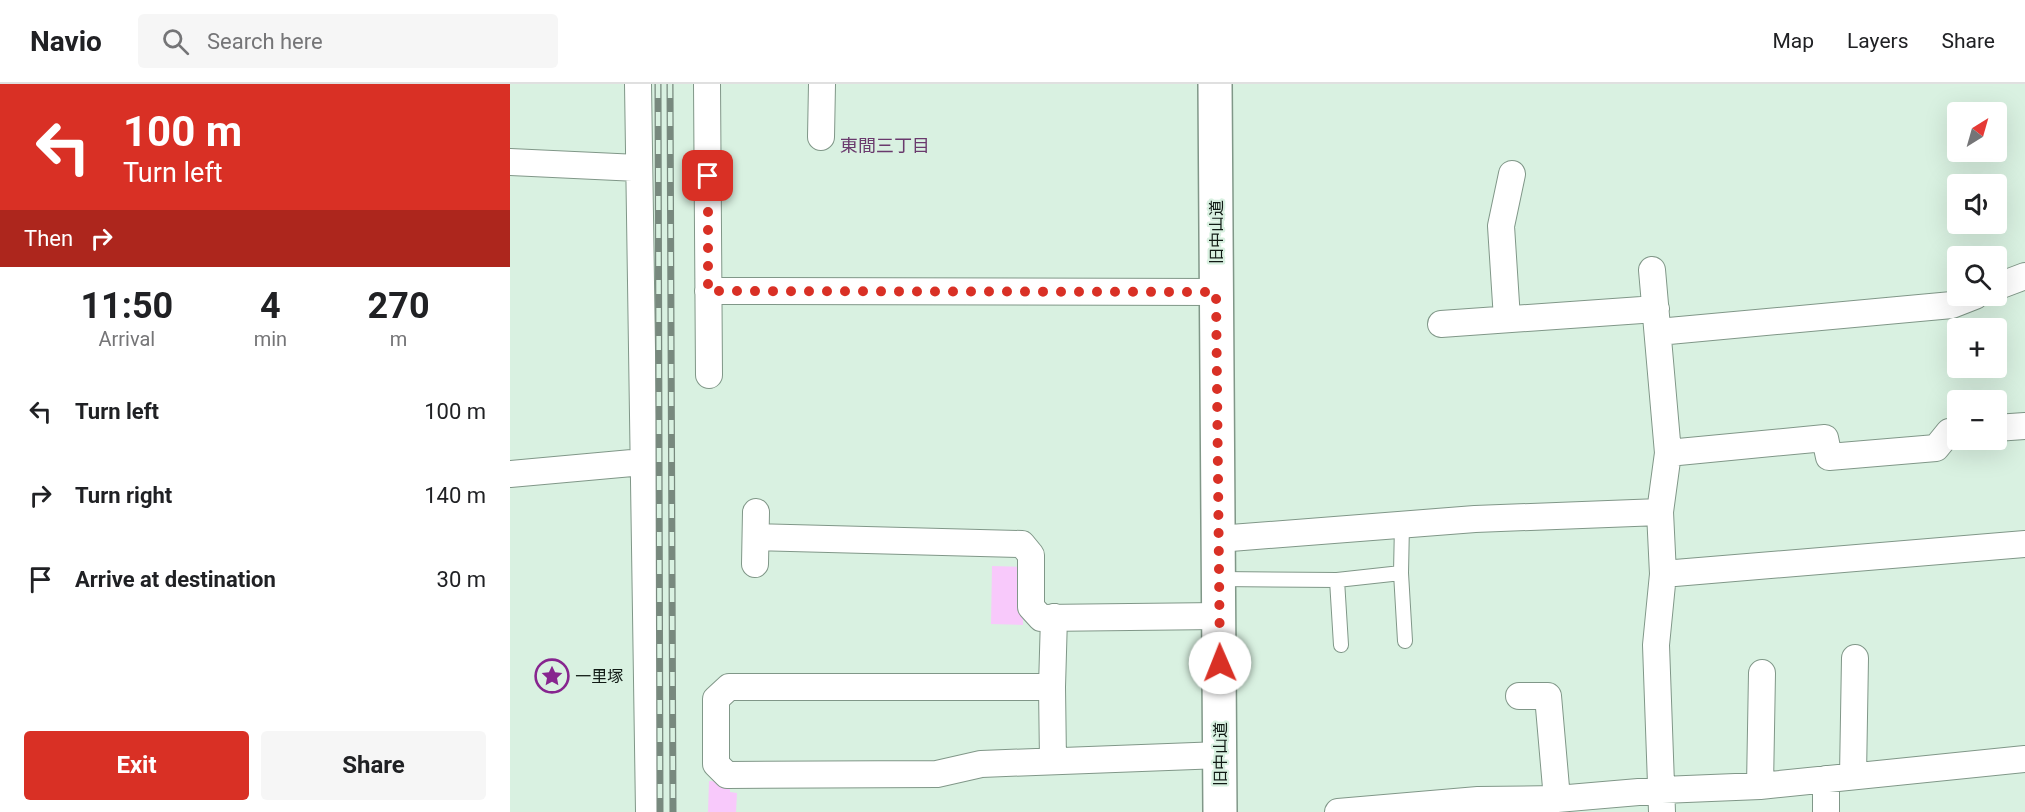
<!DOCTYPE html>
<html lang="en">
<head>
<meta charset="utf-8">
<style>
	:root { --surface:#fff; --page:#f6f6f6; --text:#202124; --muted:#757577; --line:#e0e0e0; --accent:#d93025 }
	body { margin:0; font-family:Roboto,"Noto Sans JP",sans-serif; background:var(--page); color:var(--text); height:100vh; display:flex; flex-direction:column; font-size:22px; white-space:nowrap }
	* { box-sizing:border-box; margin:0 }
	p { font-size:20px; color:var(--muted) }
	.icon { flex:none; width:33px; height:33px; fill:none; stroke:currentColor; stroke-width:2; stroke-linecap:round; stroke-linejoin:round }
	.map { position:relative; flex:1; overflow:hidden }
	.details { display:flex; flex-direction:column; background:var(--surface); width:510px }
	.details>* { flex:none }
	.guide { background:#d93025; color:#fff; overflow:hidden }
	.needle { width:39px; rotate:37deg }
	.controls { position:absolute; left:1437px; top:18px; display:grid; gap:12px }
	.controls a { display:grid; place-items:center; width:60px; height:60px; border-radius:6px; background:var(--surface); box-shadow:0 6px 24px #0002; font-size:30px }
	.pin { position:absolute; display:grid; place-items:center; width:51px; height:51px; color:#fff; margin:-26px; border-radius:12px; box-shadow:0 3px 9px #0006 }
	.me { position:absolute; width:66px; margin:-33px; rotate:359deg; stroke-linejoin:round; filter:drop-shadow(0 0 4px #0008) }
	.turn { display:flex; align-items:center; gap:21px; height:126px; padding:0 24px; font-size:27px }
	.turn .icon { width:78px; height:78px; stroke-width:2.5 }
	.turn b { display:block; font-size:42px; line-height:51px }
	.then { display:flex; align-items:center; height:57px; padding:0 24px; background:#0003; gap:12px; font-size:22px }
	.eta { display:flex; justify-content:space-evenly; align-items:center; height:102px; text-align:center }
	.eta b { font-size:36px; font-weight:700; line-height:42px }
	.cta { display:flex; gap:12px; margin-top:auto; padding:12px 24px }
	.cta a { flex:1; height:69px; border-radius:6px; background:var(--accent); color:#fff; font-size:24px; font-weight:700; line-height:69px; text-align:center }
	.cta a+a { background:var(--page); color:var(--text) }
	ul { padding:0; list-style:none }
	li { display:flex; align-items:center; gap:18px; height:84px; padding:0 24px }
	li div { flex:1 }
	li b { display:block; font-size:22px }
	li em { font-style:normal }
	header { display:flex; align-items:center; gap:36px; box-sizing:border-box; height:84px; padding:0 30px; background:var(--surface); border-bottom:2px solid var(--line) }
	header strong { font-size:28px }
	nav { display:flex; gap:33px; margin-inline-start:auto; font-size:21px }
	.search { width:420px; height:54px; background:var(--page); display:flex; align-items:center; gap:15px; box-sizing:border-box; padding:0 21px; border-radius:6px; color:var(--muted); font-size:22px }
	main { display:flex; flex:1; min-height:0 }
	.map>svg:first-child { display:block }
	.green { fill:#f8c9fb }
	.lines { fill:none; stroke-linecap:round; stroke-linejoin:round }
	.service-casing { stroke:#809788; stroke-width:16 }
	.minor-casing { stroke:#809788; stroke-width:28 }
	.secondary-casing { stroke:#809788; stroke-width:36 }
	.service { stroke:#fff; stroke-width:14 }
	.minor { stroke:#fff; stroke-width:26 }
	.secondary { stroke:#fff; stroke-width:33 }
	.rail-casing { stroke:#78897e; stroke-width:7 }
	.rail { stroke:#d9f1e1; stroke-width:4.5; stroke-dasharray:14; stroke-linecap:butt }
	.route { stroke:#d93025; stroke-width:10; stroke-dasharray:0 18 }
	.labels { text-anchor:middle; stroke-width:4.5; stroke-linejoin:round; paint-order:stroke }
	.street-label { font-size:16px; fill:#111a15; stroke:#d9f1e1 }
	.poi-label { font-size:16px; fill:#111a15; stroke:#d9f1e1; text-anchor:start }
	.neighbourhood-label { font-size:18px; fill:#6a3a6d; stroke:#d9f1e1 }
</style>
</head>
<body>
<header>
<strong>Navio</strong>
<div class="search"><svg class="icon" aria-label="search" viewBox="0 0 24 24"><circle cx="10" cy="10" r="6"/><path d="M15 15l6 6"/></svg>Search here</div>
<nav><a>Map</a><a>Layers</a><a>Share</a></nav>
</header>
<main>
<section class="details">
<div class="guide">
<div class="turn"><svg class="icon" aria-label="left" viewBox="0 0 24 24"><path d="M17 20v-9H6M10 6l-5 5 5 5"/></svg><div><b>100 m</b>Turn left</div></div>
<div class="then">Then<svg class="icon" aria-label="right" viewBox="0 0 24 24"><path d="M7 20v-9h11M14 6l5 5-5 5"/></svg></div>
</div>
<div class="eta">
<div><b>11:50</b><p>Arrival</p></div>
<div><b>4</b><p>min</p></div>
<div><b>270</b><p>m</p></div>
</div>
<ul>
<li><svg class="icon" aria-label="left" viewBox="0 0 24 24"><path d="M17 20v-9H6M10 6l-5 5 5 5"/></svg><div><b>Turn left</b></div><em>100 m</em></li>
<li><svg class="icon" aria-label="right" viewBox="0 0 24 24"><path d="M7 20v-9h11M14 6l5 5-5 5"/></svg><div><b>Turn right</b></div><em>140 m</em></li>
<li><svg class="icon" aria-label="arrive" viewBox="0 0 24 24"><path d="M6 21V4h12l-3 4 3 4H6"/></svg><div><b>Arrive at destination</b></div><em>30 m</em></li>
</ul>
<div class="cta"><a>Exit</a><a>Share</a></div>
</section>
<div class="map">
<svg width="1515" height="728" viewBox="0 0 1515 728">
	<rect width="100%" height="100%" fill="#d9f1e1"/>
	<!-- green -->
	<path class="green" d="M 482,482 L 513,483 L 513,541 L 481,540 Z
		M 199,697 L 220,698 L 220,708 L 227,709 L 226,728 L 198,728 Z"/>
	<g class="lines">
		<defs>
			<path id="service" d="M 891,489 L 892,440
				M 709,495 L 827,496 L 891,489 L 895,557
				M 827,496 L 831,561"/>
			<path id="minor" d="M 128,0 L 139,728
				M 197,0 L 199,291
				M 311,53 L 312,0
				M 0,78 L 128,84
				M 1142,186 L 1158,369 L 1150,428 L 1153,490 L 1146,561 L 1152,728
				M 1486,203 L 1515,192
				M 198,207 L 706,208
				M 997,235 L 991,142 L 1002,90
				M 931,240 L 1146,225
				M 1148,248 L 1442,221 L 1465,212
				M 1486,344 L 1515,342
				M 1158,369 L 1315,354 L 1319,373 L 1426,364 L 1439,348 L 1448,348
				M 0,390 L 133,378
				M 246,453 L 512,460 L 521,471 L 521,523 L 531,534 L 709,532
				M 708,455 L 965,435 L 1150,428
				M 245,480 L 246,428
				M 1153,490 L 1515,460
				M 542,603 L 219,603 L 206,615 L 206,680 L 217,691 L 427,690 L 471,680 L 711,671
				M 1009,612 L 1038,612 L 1047,715
				M 543,677 L 542,603 L 544,533
				M 1343,692 L 1345,574
				M 1316,695 L 1316,728
				M 1250,702 L 1252,589
				M 828,728 L 968,716 L 1047,715 L 1152,706 L 1250,702 L 1515,675"/>
			<path id="secondary" d="M 705,0 L 710,728"/>
		</defs>
		<!-- service casing -->
		<use href="#service" class="service-casing"/>
		<!-- minor casing -->
		<use href="#minor" class="minor-casing"/>
		<!-- secondary casing -->
		<use href="#secondary" class="secondary-casing"/>
		<!-- service -->
		<use href="#service" class="service"/>
		<!-- minor -->
		<use href="#minor" class="minor"/>
		<!-- secondary -->
		<use href="#secondary" class="secondary"/>
		<defs>
			<path id="rail" d="M 148,0 L 150,728
				M 160,0 L 163,728"/>
		</defs>
		<!-- rail casing -->
		<use href="#rail" class="rail-casing"/>
		<!-- rail -->
		<use href="#rail" class="rail"/>
	</g>
	<g class="lines">
		<!-- route -->
		<path class="route" d="M 198,92 L 198,207 L 706,208 L 710,579"/>
	</g>
	<!-- icons -->
	<defs>
		<symbol id="sight-ring" viewBox="-11 -11 22 22"><circle r="9.5" fill="#d9f1e1" stroke="#87258f" stroke-width="1.5"/><path d="M0-6L1.8-2.2L6-1.7L2.9 1.2L3.7 5.4L0 3.3L-3.7 5.4L-2.9 1.2L-6-1.7L-1.8-2.2Z" fill="#87258f"/></symbol>
	</defs>
	<g fill-rule="evenodd">
		<use href="#sight-ring" x="23" y="573" width="38" height="38"/>
	</g>
	<g class="labels">
		<!-- street labels -->
		<g class="street-label">
			<text transform="translate(706 148) rotate(-90)" y="6">旧中山道</text>
			<text transform="translate(710 670) rotate(-90)" y="6">旧中山道</text>
		</g>
		<!-- poi labels -->
		<g class="poi-label">
			<text x="65" y="598">一里塚</text>
		</g>
		<!-- neighbourhood labels -->
		<g class="neighbourhood-label">
			<text x="375" y="68">東間三丁目</text>
		</g>
	</g>
</svg>
<div class="controls">
<a><svg class="needle" viewBox="-14 -14 28 28"><path d="M0-13l5 13h-10z" fill="#e53935"/><path d="M0 13l5-13h-10z" fill="#757577"/></svg></a>
<a><svg class="icon" aria-label="sound" viewBox="0 0 24 24"><path d="M4 9h4l5-4v14l-5-4H4zM17 9q2 3 0 6"/></svg></a>
<a><svg class="icon" aria-label="search" viewBox="0 0 24 24"><circle cx="10" cy="10" r="6"/><path d="M15 15l6 6"/></svg></a>
<a>+</a>
<a>−</a>
</div>
<div class="pin" style="left:198px;top:92px;background:#d93025"><svg class="icon" aria-label="arrive" viewBox="0 0 24 24"><path d="M6 21V4h12l-3 4 3 4H6"/></svg></div>
<svg class="me" style="left:710px;top:579px" viewBox="-20 -20 40 40"><circle r="19" fill="#fff"/><path d="M0-13L10 11 0 6-10 11z" fill="#d93025"/></svg>
</div>
</main>
</body>
</html>
